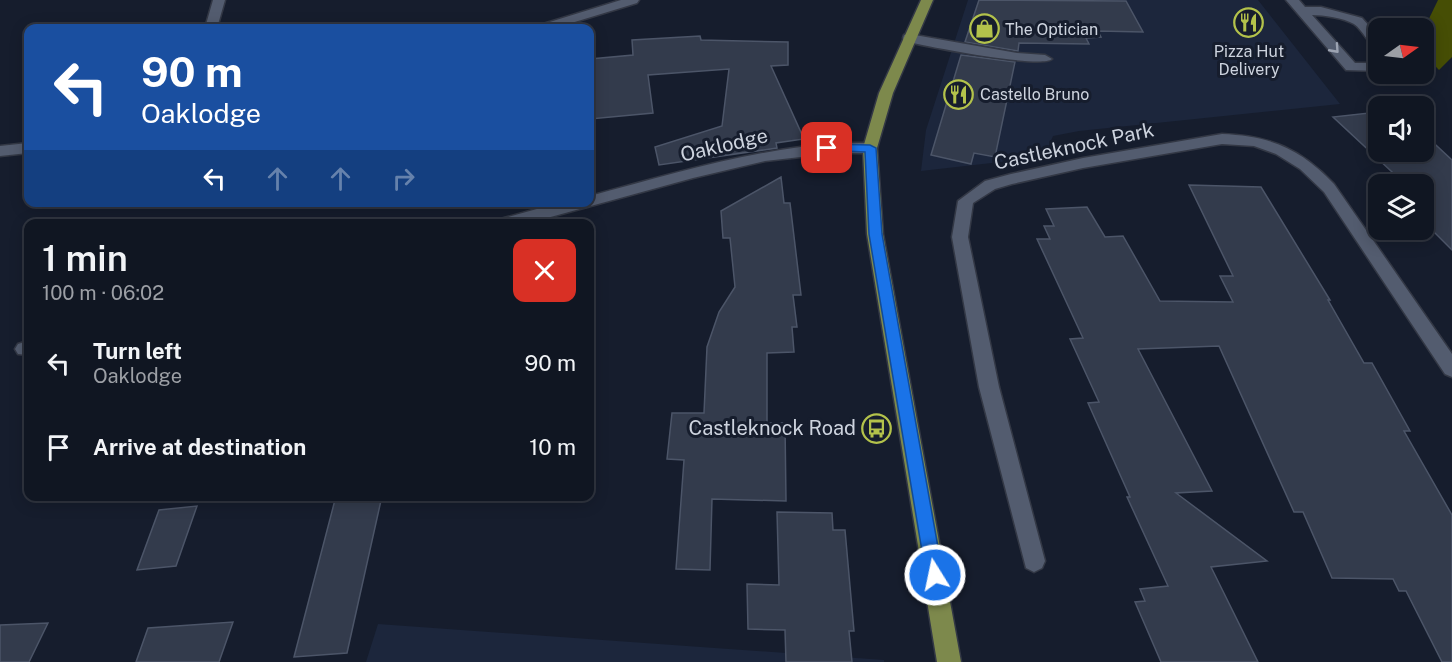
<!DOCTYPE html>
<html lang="en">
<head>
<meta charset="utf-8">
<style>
	:root { --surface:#101622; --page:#1e232f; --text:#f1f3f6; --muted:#9c9fa5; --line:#303540 }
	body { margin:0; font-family:"Public Sans",sans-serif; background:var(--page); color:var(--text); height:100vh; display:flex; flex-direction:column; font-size:22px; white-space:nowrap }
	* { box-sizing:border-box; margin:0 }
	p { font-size:20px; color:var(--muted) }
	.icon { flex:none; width:33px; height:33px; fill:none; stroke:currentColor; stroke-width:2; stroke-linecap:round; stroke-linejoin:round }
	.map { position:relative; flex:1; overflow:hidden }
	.details { position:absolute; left:24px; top:219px; width:570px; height:282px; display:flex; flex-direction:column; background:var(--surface); border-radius:12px; box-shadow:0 3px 15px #0003,0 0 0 2px var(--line) }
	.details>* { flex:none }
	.banner { position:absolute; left:24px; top:24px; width:570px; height:183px; border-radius:12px; box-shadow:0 3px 15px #0003,0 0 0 2px var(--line); background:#1a4fa0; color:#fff; overflow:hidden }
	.needle { width:39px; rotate:76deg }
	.controls { position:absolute; left:1368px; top:18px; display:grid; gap:12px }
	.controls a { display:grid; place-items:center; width:66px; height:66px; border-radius:12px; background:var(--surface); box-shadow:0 3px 15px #0003,0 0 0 2px var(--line); font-size:30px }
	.pin { position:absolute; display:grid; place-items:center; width:51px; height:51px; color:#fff; margin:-26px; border-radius:12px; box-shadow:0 3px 9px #0006 }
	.me { position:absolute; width:66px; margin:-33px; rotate:350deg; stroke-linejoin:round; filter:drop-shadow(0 0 4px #0008) }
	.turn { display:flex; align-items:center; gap:21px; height:126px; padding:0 18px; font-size:27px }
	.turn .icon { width:78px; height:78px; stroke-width:2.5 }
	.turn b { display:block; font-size:42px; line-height:51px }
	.lanes { display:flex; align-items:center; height:57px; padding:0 18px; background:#0003; justify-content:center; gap:30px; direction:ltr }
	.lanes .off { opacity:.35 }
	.round { display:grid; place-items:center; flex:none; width:63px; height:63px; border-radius:12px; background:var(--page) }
	.head { display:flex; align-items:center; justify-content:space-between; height:102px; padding:0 18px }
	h1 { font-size:36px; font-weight:600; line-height:45px }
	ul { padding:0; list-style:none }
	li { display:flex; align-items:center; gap:18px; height:84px; padding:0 18px }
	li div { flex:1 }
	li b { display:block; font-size:22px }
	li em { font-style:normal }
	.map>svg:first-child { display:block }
	.built { fill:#1c263c }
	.forest { fill:#464e05 }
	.building { fill:#333b4c; stroke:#4c5568; stroke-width:1.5 }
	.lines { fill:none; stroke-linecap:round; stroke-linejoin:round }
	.minor-casing { stroke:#333845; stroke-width:3 }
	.major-casing { stroke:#333845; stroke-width:3 }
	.minor { fill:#535c6f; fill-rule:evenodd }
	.major { fill:#7d894c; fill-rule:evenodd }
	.oneway { stroke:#9ca3b2 }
	.route { fill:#1a73e8; stroke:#114b97; stroke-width:1.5 }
	.labels { text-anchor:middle; stroke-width:6; stroke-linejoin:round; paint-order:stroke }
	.far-poi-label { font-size:16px; fill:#cdd3de; stroke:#161d2d; text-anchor:start }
	.street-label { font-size:20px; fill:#cdd3de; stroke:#161d2d }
	.poi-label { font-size:20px; fill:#cdd3de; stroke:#161d2d; text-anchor:end }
</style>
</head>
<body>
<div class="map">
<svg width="1452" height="662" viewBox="0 0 1452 662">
	<rect width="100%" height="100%" fill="#161d2d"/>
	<!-- built -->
	<path class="built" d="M 968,0 L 1258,0 L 1340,104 L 1079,131 L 1053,136 L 1044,157 L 921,171 L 926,130 Z
		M 378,624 L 884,660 L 884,662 L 366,662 Z"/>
	<!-- forest -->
	<path class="forest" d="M 1438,0 L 1452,0 L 1452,57 L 1439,70 L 1424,54 L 1424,29 Z"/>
	<!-- building -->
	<path class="building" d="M 979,0 L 1126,1 L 1143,32 L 1098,31 L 1101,37 L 1086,38 L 1089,44 L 1019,43 L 1018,51 L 965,42 Z
		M 700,36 L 701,40 L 788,42 L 788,65 L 771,66 L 804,139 L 776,143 L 777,148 L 659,165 L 655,147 L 722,126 L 729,69 L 648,75 L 653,113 L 590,119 L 590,59 L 633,55 L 632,40 Z
		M 961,55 L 1015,62 L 995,157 L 974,153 L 971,164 L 931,155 Z
		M 1378,112 L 1378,152 L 1424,152 L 1424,134 L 1452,160 L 1452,250 L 1424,222 L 1424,184 L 1405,184 L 1333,117 Z
		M 781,177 L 784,203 L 790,203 L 801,295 L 793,295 L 797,327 L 792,327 L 794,352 L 767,353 L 767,423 L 785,423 L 786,501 L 712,499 L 710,570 L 676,569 L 684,460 L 667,459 L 672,413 L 704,413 L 707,347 L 719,312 L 735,287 L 730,238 L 723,238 L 721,211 Z
		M 1189,185 L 1261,187 L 1330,300 L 1328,300 L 1364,363 L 1372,363 L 1410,431 L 1404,431 L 1452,515 L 1452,662 L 1442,662 L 1406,591 L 1399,591 L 1393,579 L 1332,578 L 1303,512 L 1294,512 L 1219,346 L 1138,349 L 1212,491 L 1176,493 L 1267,561 L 1211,567 L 1258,662 L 1161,662 L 1135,602 L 1145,601 L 1140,589 L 1168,586 L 1127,497 L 1130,497 L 1088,403 L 1099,402 L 1070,339 L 1083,338 L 1037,239 L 1050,239 L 1044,226 L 1054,226 L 1046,209 L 1087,207 L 1105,237 L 1123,236 L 1160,301 L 1233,302 L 1220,276 L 1233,276 Z
		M 336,496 L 382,496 L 347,653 L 294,657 Z
		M 197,506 L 176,566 L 137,570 L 159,510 Z
		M 777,512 L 832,513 L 833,530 L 845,530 L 854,631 L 849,631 L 852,662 L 786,662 L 785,630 L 748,629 L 747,584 L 779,585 Z
		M 233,622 L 219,662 L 136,662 L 148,628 Z
		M 48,623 L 29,662 L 0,662 L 0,625 Z"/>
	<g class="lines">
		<defs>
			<path id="minor" d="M 213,0 L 225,0 L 217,28 L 205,28 Z
				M 621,0 L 639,0 L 637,3 L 555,28 L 538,28 L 540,25 Z
				M 1286,0 L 1299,0 L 1305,7 L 1321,7 L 1362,18 L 1378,36 L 1378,47 C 1367,44 1363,30 1354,24 C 1344,18 1323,15 1312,15 L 1355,63 L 1378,63 L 1378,71 L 1346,70 Z
				M 909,34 L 1017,53 L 1045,55 L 1052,59 C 1041,69 925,46 904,41 L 903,38 L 904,35 Z
				M 1222,134 C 1271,136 1301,149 1334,184 L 1452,354 L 1452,377 L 1445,374 L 1324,192 L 1300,169 L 1276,154 L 1254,146 L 1222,144 L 1083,168 L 1012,184 L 995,189 L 973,203 L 968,237 L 999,387 L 1045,561 L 1042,568 L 1034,572 L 1026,568 L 979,387 L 952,237 L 958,201 L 985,181 L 1011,174 L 1083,158 Z
				M 28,143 L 28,153 L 0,156 L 0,146 Z
				M 836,143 L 870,143 L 877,148 L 870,153 L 836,153 L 765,161 L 693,178 L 525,224 L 495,224 L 497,220 L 562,202 L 590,202 L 590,196 C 671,174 751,150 836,143 Z
				M 28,341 L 28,355 L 18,354 L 15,349 L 18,344 Z"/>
			<path id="major" d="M 921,0 L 933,0 L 893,93 L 877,148 L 883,234 L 961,662 L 937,662 L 867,234 L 863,148 L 879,93 Z"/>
		</defs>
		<!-- minor casing -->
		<use href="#minor" class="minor-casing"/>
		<!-- major casing -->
		<use href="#major" class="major-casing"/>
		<!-- minor -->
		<use href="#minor" class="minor"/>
		<!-- major -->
		<use href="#major" class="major"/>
	</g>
	<!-- one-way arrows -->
	<defs><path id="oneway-chevron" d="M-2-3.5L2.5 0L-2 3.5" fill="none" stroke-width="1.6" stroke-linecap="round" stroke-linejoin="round" transform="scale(1.5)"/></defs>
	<use class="oneway" href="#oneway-chevron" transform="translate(1335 49) rotate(48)"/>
	<!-- route -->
	<path class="route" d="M 827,144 L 870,145 L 876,148 L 882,234 L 943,575 L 941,581 L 935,583 L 929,581 L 926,575 L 869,234 L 865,152 L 823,150 L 823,145 Z"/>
	<!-- icons -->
	<defs>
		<symbol id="restaurant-ring" viewBox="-11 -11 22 22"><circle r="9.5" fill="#161d2d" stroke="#b3c24b" stroke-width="1.5"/><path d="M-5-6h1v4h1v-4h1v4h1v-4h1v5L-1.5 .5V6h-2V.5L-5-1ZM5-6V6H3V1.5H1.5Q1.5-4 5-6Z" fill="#b3c24b"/></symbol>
		<symbol id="shop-ring" viewBox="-11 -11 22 22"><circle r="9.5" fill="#161d2d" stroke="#b3c24b" stroke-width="1.5"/><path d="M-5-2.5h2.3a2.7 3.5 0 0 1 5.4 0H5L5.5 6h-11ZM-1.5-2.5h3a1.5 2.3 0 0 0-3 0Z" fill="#b3c24b"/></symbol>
		<symbol id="bus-ring" viewBox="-11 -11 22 22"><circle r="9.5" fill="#161d2d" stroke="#b3c24b" stroke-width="1.5"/><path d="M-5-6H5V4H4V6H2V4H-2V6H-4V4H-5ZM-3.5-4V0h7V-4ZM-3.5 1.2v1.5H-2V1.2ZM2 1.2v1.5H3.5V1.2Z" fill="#b3c24b"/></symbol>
	</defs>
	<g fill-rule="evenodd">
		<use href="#restaurant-ring" x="1232" y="6" width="33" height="33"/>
		<use href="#shop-ring" x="968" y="12" width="33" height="33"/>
		<use href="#restaurant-ring" x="942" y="78" width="33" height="33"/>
		<use href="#bus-ring" x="860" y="412" width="33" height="33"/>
	</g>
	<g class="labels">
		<!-- far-poi labels -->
		<g class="far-poi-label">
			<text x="1005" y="35">The Optician</text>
			<text x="1249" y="57" text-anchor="middle">Pizza Hut<tspan x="1249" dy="18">Delivery</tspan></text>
			<text x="980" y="100">Castello Bruno</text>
		</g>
		<!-- street labels -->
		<g class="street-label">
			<text transform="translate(724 145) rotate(-13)" y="7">Oaklodge</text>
			<text transform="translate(1074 146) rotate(-12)" y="7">Castleknock Park</text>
		</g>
		<!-- poi labels -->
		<g class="poi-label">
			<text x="856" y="435">Castleknock Road</text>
		</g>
	</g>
</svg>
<div class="controls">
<a><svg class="needle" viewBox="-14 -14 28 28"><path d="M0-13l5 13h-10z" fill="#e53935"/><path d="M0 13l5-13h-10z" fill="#9c9fa5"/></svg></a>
<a><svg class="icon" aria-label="sound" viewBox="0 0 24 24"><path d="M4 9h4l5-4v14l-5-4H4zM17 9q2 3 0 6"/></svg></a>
<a><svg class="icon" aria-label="layers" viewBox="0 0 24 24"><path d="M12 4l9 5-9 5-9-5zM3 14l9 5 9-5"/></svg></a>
</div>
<div class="pin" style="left:827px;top:148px;background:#d93025"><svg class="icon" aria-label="arrive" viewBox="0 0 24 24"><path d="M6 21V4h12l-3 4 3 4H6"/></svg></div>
<svg class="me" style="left:935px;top:575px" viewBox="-20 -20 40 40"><circle r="17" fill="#1a73e8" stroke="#fff" stroke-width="3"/><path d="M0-11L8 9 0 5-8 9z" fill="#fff"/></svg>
<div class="banner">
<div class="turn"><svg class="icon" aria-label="left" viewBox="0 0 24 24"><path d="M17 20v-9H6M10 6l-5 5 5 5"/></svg><div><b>90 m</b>Oaklodge</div></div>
<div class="lanes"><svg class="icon" aria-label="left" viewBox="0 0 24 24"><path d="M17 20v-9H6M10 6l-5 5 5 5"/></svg><svg class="icon off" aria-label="ahead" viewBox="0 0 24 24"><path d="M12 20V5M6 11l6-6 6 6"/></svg><svg class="icon off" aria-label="ahead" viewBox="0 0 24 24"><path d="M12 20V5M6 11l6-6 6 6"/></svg><svg class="icon off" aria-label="right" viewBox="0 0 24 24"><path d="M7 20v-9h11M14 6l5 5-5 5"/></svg></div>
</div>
<section class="details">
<div class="head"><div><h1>1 min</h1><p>100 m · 06:02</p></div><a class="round" style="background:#d93025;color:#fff"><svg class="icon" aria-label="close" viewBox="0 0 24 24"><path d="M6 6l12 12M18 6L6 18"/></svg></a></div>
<ul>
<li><svg class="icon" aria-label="left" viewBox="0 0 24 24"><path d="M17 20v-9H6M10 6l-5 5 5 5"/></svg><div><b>Turn left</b><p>Oaklodge</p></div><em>90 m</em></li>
<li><svg class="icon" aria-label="arrive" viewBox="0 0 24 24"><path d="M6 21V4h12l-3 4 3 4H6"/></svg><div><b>Arrive at destination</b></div><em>10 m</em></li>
</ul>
</section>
</div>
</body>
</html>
